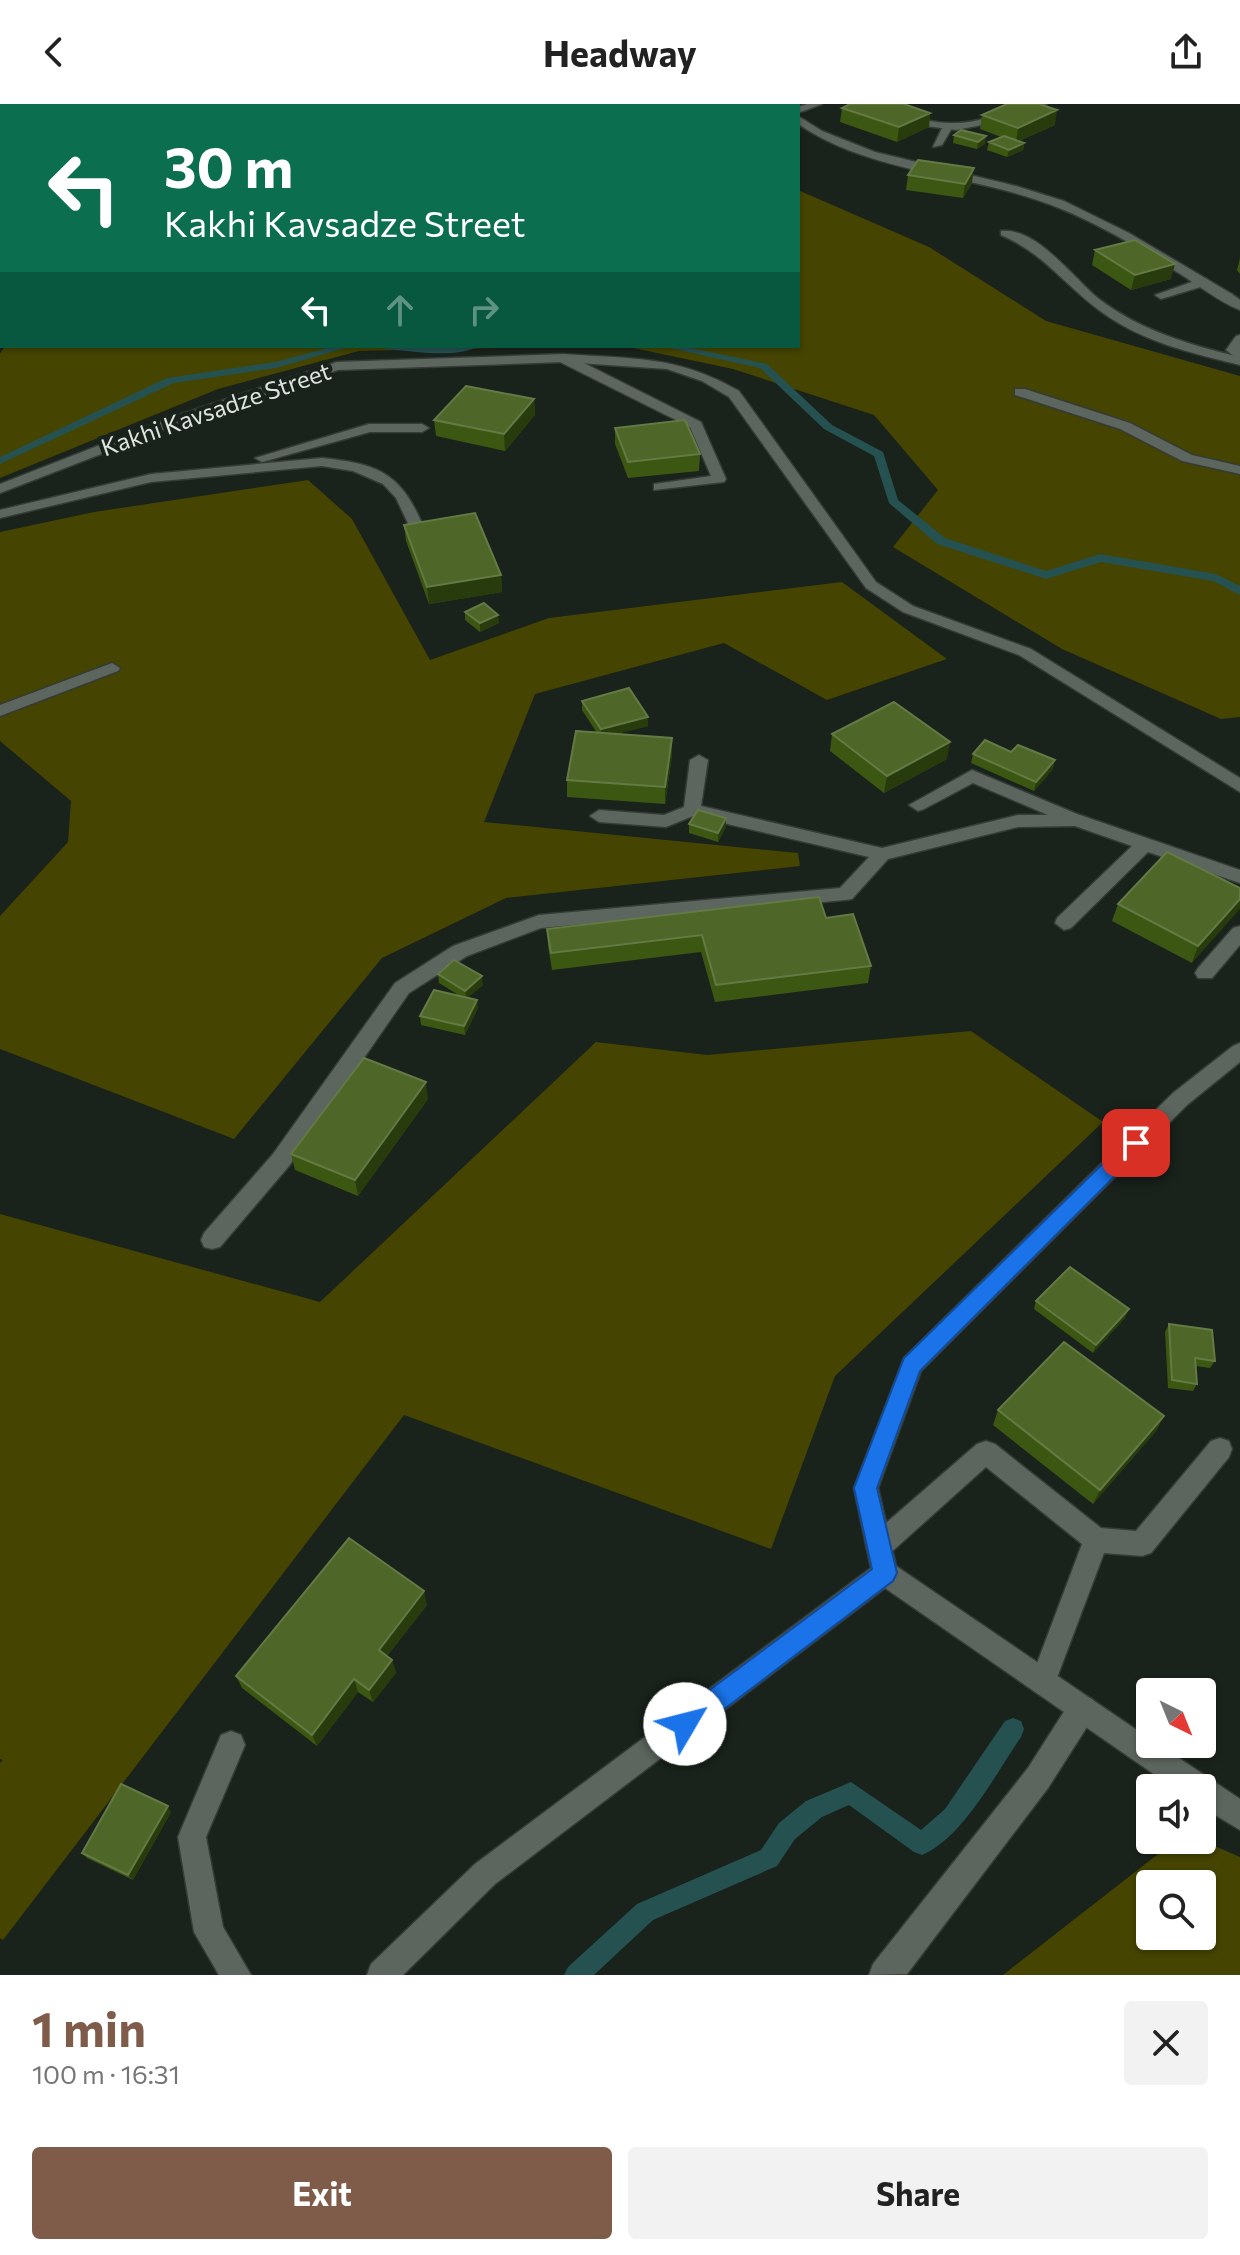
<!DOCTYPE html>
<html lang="en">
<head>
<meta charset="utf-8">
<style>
	:root { --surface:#fff; --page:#f2f2f2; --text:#222; --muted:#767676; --accent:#7f5b4a }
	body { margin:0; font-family:Commissioner,sans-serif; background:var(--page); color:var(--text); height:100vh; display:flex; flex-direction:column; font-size:30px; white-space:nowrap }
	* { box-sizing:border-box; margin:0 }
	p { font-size:26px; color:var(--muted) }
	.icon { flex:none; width:44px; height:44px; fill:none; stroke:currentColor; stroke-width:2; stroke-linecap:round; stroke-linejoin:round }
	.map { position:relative; height:1871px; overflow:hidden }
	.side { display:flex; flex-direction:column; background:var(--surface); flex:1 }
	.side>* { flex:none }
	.banner { position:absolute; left:0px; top:0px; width:800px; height:244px; box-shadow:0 2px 6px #0004; background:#0b6e4f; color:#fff; overflow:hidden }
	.needle { width:52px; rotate:137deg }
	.buttons { position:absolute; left:1136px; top:1574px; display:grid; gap:16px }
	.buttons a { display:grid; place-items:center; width:80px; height:80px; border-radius:8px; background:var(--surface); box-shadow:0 2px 6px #0004; font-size:40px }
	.pin { position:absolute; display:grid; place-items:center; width:68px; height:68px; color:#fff; margin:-34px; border-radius:16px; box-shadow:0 4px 12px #0006 }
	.me { position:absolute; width:88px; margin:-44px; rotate:53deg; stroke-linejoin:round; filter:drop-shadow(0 0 6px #0008) }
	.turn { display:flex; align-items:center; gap:28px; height:168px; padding:0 32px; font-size:36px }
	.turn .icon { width:104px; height:104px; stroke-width:2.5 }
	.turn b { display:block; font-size:56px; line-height:68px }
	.lanes { display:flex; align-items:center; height:76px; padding:0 32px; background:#0003; justify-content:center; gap:40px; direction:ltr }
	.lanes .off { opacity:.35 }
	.round { display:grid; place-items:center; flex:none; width:84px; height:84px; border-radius:8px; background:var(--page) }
	.summary { display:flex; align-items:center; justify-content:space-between; height:136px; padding:0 32px }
	h1 { font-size:48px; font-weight:700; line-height:60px; color:var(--accent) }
	.action { display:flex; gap:16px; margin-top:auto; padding:16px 32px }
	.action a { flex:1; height:92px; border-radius:8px; background:var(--accent); color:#fff; font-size:32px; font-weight:700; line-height:92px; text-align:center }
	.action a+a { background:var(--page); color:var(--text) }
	header { display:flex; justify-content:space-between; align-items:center; height:104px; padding:0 32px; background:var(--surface); font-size:36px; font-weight:700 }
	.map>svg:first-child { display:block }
	.green { fill:#454400; fill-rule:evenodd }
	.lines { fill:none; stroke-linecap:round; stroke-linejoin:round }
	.stream { fill:#255251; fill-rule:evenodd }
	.service-casing { stroke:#353b36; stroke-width:3 }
	.minor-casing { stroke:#353b36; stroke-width:3 }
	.path { stroke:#6e7670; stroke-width:3; stroke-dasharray:1 3; stroke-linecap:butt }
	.service { fill:#5c665e; fill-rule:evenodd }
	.minor { fill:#5c665e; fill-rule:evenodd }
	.wall { fill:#3c5712 }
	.shaded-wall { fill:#273b0d }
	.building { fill:#4e6628; stroke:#647a45; stroke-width:2 }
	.route { fill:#1a73e8; stroke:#114b97; stroke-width:2 }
	.labels { text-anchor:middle; stroke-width:8; stroke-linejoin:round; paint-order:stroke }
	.far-street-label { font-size:24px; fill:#dee4df; stroke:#19221b }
</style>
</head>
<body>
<header><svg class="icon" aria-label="back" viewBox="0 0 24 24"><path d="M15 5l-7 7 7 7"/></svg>Headway<svg class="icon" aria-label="share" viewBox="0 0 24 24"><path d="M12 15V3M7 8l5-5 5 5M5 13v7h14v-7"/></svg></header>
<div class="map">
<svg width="1240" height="1871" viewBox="0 0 1240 1871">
	<rect width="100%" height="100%" fill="#19221b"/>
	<!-- green -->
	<path class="green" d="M 0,0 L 579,0 L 2,2 L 0,82 Z
		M 798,86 L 929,143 L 1046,217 L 1240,272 L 1240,613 L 1221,615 L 1062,545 L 893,443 L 938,386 L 874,311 L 733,265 L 624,242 L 798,242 Z
		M 594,242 L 359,247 L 218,285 L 0,374 L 0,250 L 4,243 Z
		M 308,376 L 352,415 L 430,556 L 549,514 L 842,478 L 947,555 L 827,596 L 724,539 L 535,590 L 484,718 L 798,749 L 800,762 L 506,794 L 382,854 L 234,1035 L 0,945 L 0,812 L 68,738 L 71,697 L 0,637 L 0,428 L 94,408 Z
		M 971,927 L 1103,1018 L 835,1272 L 771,1445 L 404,1311 L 3,1836 L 0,1834 L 0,1659 L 3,1656 L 0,1655 L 0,1110 L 320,1198 L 596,938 L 707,951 Z
		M 1176,1736 L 1201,1736 L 1240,1753 L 1240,1871 L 1003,1871 ZM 1202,1780 L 1202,1832 L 1150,1832 L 1150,1780 Z"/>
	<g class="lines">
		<!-- stream -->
		<path class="stream" d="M 335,242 L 352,242 L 276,264 L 174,279 L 0,360 L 0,353 L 167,274 L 275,258 Z
			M 380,242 L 479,242 C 456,255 411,247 385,245 Z
			M 661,242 L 681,242 L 767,260 L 832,321 L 883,348 L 898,396 L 945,434 L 1046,467 L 1100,450 L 1216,470 L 1240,482 L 1240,491 L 1213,477 L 1101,458 L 1046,475 L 937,440 L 889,399 L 874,352 L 824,325 L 760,264 Z
			M 1013,1614 L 1021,1617 L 1024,1625 L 1021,1633 C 996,1669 963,1734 922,1751 L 914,1748 L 849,1701 L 822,1713 L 795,1735 L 777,1762 L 653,1816 L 594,1871 L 564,1871 L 568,1863 L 637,1800 L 761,1746 L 779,1719 L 806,1697 L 851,1678 L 921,1726 L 945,1705 L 1005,1617 Z"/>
		<defs>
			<path id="service" d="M 947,21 L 952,24 L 942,41 L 933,43 L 942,24 Z
				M 1001,127 C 1037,123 1074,175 1099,195 C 1141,227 1190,241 1240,253 L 1240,261 C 1192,249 1143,238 1103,209 C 1065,182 1045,150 1001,131 Z
				M 0,159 L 2,159 L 2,167 L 0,167 Z
				M 1203,174 L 1207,175 L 1207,181 L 1161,195 L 1155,191 Z
				M 558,251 L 568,251 L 701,318 L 726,375 L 724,378 L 654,386 L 654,380 L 711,372 L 690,323 L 558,257 Z
				M 1015,285 L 1025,285 L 1130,319 L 1192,351 L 1240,362 L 1240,370 L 1182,357 L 1120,325 L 1015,291 Z
				M 369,320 L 422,320 L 429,324 L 422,328 L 370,328 L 262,358 L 255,354 Z
				M 322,354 C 384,360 403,372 426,429 L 424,432 L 414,432 L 396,394 L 383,380 L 353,367 L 322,362 L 151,378 L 0,414 L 0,406 L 151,370 Z
				M 112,559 L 120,564 L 118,567 L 0,612 L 0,601 Z
				M 699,651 L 708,656 L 701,702 L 882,744 L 1018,711 L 1048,711 L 973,679 L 924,705 L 918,707 L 909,701 L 972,666 L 1077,710 L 1240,766 L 1240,779 L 1148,748 L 1071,824 L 1064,826 L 1055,819 L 1057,814 L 1132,742 L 1075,722 L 1018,723 L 888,755 L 852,795 L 845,796 L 541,824 L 467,852 L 409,889 L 289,1062 L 220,1143 L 212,1145 L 204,1143 L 201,1136 L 204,1129 L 273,1050 L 395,879 L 453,842 L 539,811 L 840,784 L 869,753 L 693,712 L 666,723 L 599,718 L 590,712 L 599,706 L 664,711 L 684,703 L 690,656 Z
				M 1240,822 L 1240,841 L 1212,874 L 1198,874 L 1195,869 L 1198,864 L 1233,824 Z
				M 1220,1334 L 1229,1337 L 1232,1345 L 1229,1353 L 1151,1449 L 1142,1452 L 1104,1449 L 1052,1587 L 1043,1591 L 1034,1587 L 1030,1578 L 1082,1440 L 986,1363 L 888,1451 L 879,1454 L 870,1451 L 866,1442 L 870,1433 L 977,1340 L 986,1337 L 995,1340 L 1101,1424 L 1136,1427 L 1211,1337 Z
				M 1082,1591 L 1092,1595 L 1096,1605 L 1092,1615 L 1048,1684 L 907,1870 L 869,1871 L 873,1860 L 1028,1664 L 1072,1595 Z
				M 231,1627 L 241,1631 L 245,1641 L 206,1733 L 223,1823 L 251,1871 L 219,1871 L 194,1828 L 178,1733 L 221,1631 Z"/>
			<path id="minor" d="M 807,0 L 822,0 L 798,9 L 798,3 Z
				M 849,0 C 886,0 918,20 954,19 C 987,19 1015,0 1047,0 L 1003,17 L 956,26 L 926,22 Z
				M 798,12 L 822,27 L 875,48 L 1016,82 L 1064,97 L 1129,129 L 1232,190 L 1240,196 L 1240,206 C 1219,198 1197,180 1177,168 C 1139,144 1101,121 1059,104 C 974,69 875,72 798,20 Z
				M 1240,231 L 1240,257 L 1226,246 L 1236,232 Z
				M 563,250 C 632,255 677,251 739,287 L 876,478 L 913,502 L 1031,545 L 1240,674 L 1240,688 L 1019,551 L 903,508 L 866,484 L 729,293 L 702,277 L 667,265 L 563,258 L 338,266 L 174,322 L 0,389 L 0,380 L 164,316 L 337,258 Z
				M 1240,939 L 1240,958 L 1187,1001 L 921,1267 L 878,1384 L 896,1462 L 1150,1635 L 1150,1640 L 1158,1640 L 1240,1695 L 1240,1726 L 1202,1703 L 1202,1684 L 1174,1684 L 885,1484 L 495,1780 L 403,1871 L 367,1871 L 371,1860 L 475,1760 L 871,1464 L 854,1384 L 904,1254 L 1173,989 L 1233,942 Z"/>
		</defs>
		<!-- service casing -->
		<use href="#service" class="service-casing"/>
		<!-- minor casing -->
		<use href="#minor" class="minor-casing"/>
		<!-- path -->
		<path class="path" d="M 564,0 L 570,2"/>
		<!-- service -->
		<use href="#service" class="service"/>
		<!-- minor -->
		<use href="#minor" class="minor"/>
	</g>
	<!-- wall -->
	<path class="wall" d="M 842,4 L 930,9 L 929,23 L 897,38 L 840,18 Z
		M 982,11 L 1055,21 L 1019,37 L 1024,39 L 1023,46 L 1007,53 L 987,46 L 989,38 L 1001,33 L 980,25 Z
		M 954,31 L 985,40 L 977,45 L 953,39 Z
		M 908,71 L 972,79 L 963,94 L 906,86 Z
		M 1095,146 L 1171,175 L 1131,186 L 1092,161 Z
		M 1240,154 L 1240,170 L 1237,166 Z
		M 534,295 L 535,311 L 505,347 L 436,332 L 434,316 Z
		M 615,324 L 700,350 L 699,367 L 628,374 L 615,340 Z
		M 404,421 L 501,471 L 502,488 L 429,500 L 406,437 Z
		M 465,508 L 499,519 L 480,528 L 465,516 Z
		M 582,597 L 648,622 L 616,630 L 672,651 L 665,700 L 567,693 L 567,676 L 597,629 L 582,606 Z
		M 832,630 L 947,655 L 884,689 L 830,647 Z
		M 1011,648 L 1053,665 L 1034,687 L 971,659 L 973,650 Z
		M 726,714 L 726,723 L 718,738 L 689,729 L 689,720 Z
		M 1240,784 L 1192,859 L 1112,817 L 1118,800 Z
		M 826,814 L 871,862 L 868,879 L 715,898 L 701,848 L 552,866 L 548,842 L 547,825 Z
		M 438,870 L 483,881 L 468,893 L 478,904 L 465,931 L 421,921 L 420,912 L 460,892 L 439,879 Z
		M 428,995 L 358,1092 L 295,1066 L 291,1050 Z
		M 1036,1197 L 1125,1214 L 1093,1249 L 1034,1205 Z
		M 1169,1220 L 1215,1257 L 1210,1264 L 1196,1262 L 1197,1280 L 1193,1287 L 1168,1284 L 1165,1228 Z
		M 998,1306 L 1164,1312 L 1156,1327 L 1093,1400 L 993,1321 Z
		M 427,1501 L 387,1552 L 392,1556 L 396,1569 L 373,1598 L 358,1588 L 317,1642 L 242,1584 L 236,1572 Z
		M 171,1708 L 133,1776 L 87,1754 L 82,1749 Z"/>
	<!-- shaded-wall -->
	<path class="shaded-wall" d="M 1057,6 L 1055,21 L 1016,38 L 1018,24 Z
		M 930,9 L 929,23 L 897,38 L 899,23 Z
		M 986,32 L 985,40 L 977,45 L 978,38 Z
		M 1024,39 L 1023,46 L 1007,53 L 1009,46 Z
		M 974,64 L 972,79 L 963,94 L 965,80 Z
		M 1175,160 L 1171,175 L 1131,186 L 1135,171 Z
		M 534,295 L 535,311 L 505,347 L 504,330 Z
		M 501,471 L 502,488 L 429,500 L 427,483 Z
		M 498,511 L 499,519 L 480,528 L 480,519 Z
		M 648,613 L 648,622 L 601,634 L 601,625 Z
		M 672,634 L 672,651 L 665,700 L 665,683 Z
		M 950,638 L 947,655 L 884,689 L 887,672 Z
		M 1055,656 L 1053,665 L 1034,687 L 1036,678 Z
		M 726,714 L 726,723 L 718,738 L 718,729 Z
		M 1240,795 L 1240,805 L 1192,859 L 1198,842 Z
		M 482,872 L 483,881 L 466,895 L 465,887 Z
		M 477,896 L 478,904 L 465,931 L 464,922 Z
		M 426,978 L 428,995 L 358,1092 L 355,1076 Z
		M 1129,1205 L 1125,1214 L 1093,1249 L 1096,1241 Z
		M 1164,1312 L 1156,1327 L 1093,1400 L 1100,1386 Z
		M 424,1487 L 427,1501 L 382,1558 L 379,1546 Z
		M 392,1556 L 396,1569 L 373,1598 L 369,1586 Z
		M 354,1575 L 358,1588 L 317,1642 L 312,1631 Z
		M 168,1702 L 171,1708 L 133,1776 L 128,1771 Z"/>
	<!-- building -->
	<path class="building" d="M 850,0 L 904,0 L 930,9 L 899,23 L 842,4 Z
		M 1007,0 L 1039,0 L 1057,6 L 1018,24 L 982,11 Z
		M 961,26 L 986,32 L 978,38 L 954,31 Z
		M 1004,32 L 1024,39 L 1009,46 L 989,38 Z
		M 918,56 L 974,64 L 965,80 L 908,71 Z
		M 1135,136 L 1175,160 L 1135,171 L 1095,146 Z
		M 466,282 L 534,295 L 504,330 L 434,316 Z
		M 685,316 L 700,350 L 628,358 L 615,324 Z
		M 475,409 L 501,471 L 427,483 L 404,421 Z
		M 484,499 L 498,511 L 480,519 L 465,508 Z
		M 629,584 L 648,613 L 601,625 L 582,597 Z
		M 894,598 L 950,638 L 887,672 L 832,630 Z
		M 576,627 L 672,634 L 665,683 L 567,676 Z
		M 985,636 L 1011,648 L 1018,641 L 1055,656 L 1036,678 L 973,650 Z
		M 698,706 L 726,714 L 718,729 L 689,720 Z
		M 1167,748 L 1240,784 L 1240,795 L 1198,842 L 1118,800 Z
		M 819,793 L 826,814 L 853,810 L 871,862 L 716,881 L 702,831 L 551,849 L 547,825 Z
		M 454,856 L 482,872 L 465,887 L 438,870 Z
		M 434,886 L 477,896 L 464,922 L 420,912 Z
		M 364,954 L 426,978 L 355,1076 L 291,1050 Z
		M 1070,1163 L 1129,1205 L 1096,1241 L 1036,1197 Z
		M 1169,1220 L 1212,1226 L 1215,1257 L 1195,1254 L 1197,1280 L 1172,1276 Z
		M 1064,1238 L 1164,1312 L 1100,1386 L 998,1306 Z
		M 349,1434 L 424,1487 L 379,1546 L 392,1556 L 369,1586 L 354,1575 L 312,1631 L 236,1572 Z
		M 121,1680 L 168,1702 L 128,1771 L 82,1749 Z"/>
	<!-- route -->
	<path class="route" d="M 1136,1032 L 1142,1034 L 1145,1039 L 1142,1045 L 920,1267 L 877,1384 L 897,1469 L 893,1477 L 694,1628 L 685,1632 L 676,1628 L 673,1620 L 676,1611 L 872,1465 L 854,1384 L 904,1254 L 1129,1034 Z"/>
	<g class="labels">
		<!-- far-street labels -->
		<g class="far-street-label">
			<text transform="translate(216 306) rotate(-19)" y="8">Kakhi Kavsadze Street</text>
		</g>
	</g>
</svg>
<div class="buttons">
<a><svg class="needle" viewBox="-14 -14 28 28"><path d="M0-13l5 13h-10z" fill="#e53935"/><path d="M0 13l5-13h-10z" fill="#767676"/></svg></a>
<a><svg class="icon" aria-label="sound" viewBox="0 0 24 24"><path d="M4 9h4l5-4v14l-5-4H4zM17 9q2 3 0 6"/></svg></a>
<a><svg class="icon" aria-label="search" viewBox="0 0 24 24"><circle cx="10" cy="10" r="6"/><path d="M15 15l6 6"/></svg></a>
</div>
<div class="pin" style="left:1136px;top:1039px;background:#d93025"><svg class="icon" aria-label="arrive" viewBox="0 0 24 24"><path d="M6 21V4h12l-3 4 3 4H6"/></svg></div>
<svg class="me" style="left:685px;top:1620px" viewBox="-20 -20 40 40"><circle r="19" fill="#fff"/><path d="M0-13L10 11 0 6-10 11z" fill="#1a73e8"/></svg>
<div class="banner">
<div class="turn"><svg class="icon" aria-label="left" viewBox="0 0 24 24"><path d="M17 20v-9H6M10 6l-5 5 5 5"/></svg><div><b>30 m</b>Kakhi Kavsadze Street</div></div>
<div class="lanes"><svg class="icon" aria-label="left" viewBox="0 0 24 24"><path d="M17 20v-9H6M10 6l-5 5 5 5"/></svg><svg class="icon off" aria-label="ahead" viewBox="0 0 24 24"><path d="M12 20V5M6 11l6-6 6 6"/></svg><svg class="icon off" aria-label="right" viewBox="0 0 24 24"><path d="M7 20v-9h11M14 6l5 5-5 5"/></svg></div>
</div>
</div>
<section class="side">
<div class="summary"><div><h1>1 min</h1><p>100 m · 16:31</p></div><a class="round"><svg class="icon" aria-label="close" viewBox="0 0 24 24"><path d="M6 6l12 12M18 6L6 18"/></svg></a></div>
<div class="action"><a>Exit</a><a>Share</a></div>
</section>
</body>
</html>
